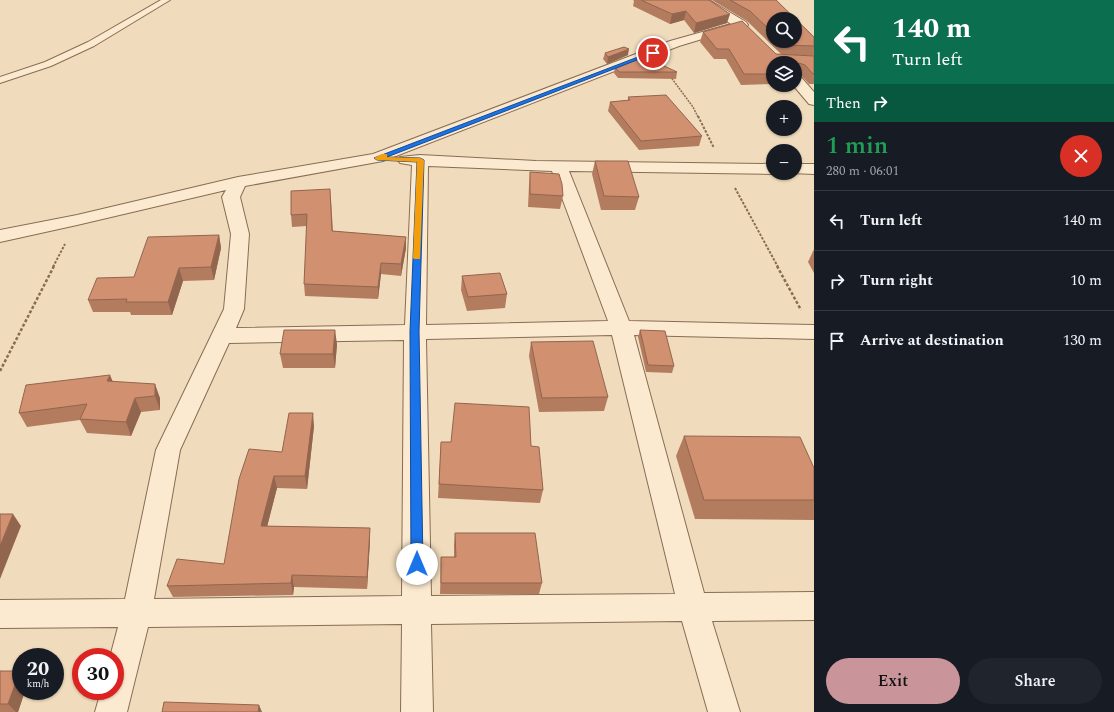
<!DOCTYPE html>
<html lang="en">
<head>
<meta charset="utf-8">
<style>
	:root { --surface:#171b24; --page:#20242c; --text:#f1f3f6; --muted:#9ea1a6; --line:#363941; --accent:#ca949b }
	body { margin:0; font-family:Spectral,serif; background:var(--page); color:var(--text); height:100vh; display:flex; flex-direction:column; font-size:15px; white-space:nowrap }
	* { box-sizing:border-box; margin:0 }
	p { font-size:13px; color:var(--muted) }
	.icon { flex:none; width:22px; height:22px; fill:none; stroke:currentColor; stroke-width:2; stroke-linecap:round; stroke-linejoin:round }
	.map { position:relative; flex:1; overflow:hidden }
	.side { display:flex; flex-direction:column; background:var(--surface); width:300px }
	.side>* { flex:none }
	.top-card { background:#0b6e4f; color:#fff; overflow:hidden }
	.buttons { position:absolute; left:766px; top:12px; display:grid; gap:8px }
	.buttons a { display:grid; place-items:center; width:36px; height:36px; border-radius:50%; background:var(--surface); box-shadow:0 1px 3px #0004; font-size:20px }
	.speed { position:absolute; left:12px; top:648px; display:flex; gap:8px; font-size:20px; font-weight:700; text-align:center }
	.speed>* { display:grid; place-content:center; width:52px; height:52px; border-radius:50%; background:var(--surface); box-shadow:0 1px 3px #0004; line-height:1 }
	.speed small { font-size:10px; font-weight:400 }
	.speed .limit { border:6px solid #d22; background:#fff; color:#111 }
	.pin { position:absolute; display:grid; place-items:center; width:34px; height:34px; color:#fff; margin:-17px; border:2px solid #fff; border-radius:50%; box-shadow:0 1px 4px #0007 }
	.me { position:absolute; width:44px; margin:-22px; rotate:0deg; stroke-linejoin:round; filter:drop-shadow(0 0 3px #0008) }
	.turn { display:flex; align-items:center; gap:14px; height:84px; padding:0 12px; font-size:18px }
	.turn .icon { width:52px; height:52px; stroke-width:2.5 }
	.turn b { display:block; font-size:28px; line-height:34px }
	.then { display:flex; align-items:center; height:38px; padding:0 12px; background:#0003; gap:8px; font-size:15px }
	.round { display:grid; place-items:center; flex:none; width:42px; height:42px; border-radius:21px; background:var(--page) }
	.summary { display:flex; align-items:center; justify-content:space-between; height:68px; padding:0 12px }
	h1 { font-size:24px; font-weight:600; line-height:30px; color:#1e9e55 }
	.button { display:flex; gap:8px; margin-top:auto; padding:8px 12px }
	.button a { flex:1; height:46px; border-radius:24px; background:var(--accent); color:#111; font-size:16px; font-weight:600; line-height:46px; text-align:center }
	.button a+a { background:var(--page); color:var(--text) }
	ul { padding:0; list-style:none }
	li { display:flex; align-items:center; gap:12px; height:60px; padding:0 12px; border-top:1px solid var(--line) }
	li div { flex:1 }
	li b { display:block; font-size:15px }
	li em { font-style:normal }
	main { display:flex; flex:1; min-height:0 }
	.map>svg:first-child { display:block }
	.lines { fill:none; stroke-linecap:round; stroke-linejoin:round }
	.lane-casing { stroke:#886c55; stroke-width:2 }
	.street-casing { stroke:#886c55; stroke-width:2 }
	.path-far2 { stroke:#886c55; stroke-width:1.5; stroke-dasharray:2 1; stroke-linecap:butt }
	.path-far1 { stroke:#886c55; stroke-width:2; stroke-dasharray:2.5 1.5; stroke-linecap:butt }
	.path { stroke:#886c55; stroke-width:2.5; stroke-dasharray:3 2; stroke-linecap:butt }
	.lane { fill:#fbeacf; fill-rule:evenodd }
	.street { fill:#fbeacf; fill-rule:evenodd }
	.wall { fill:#b47c5f; fill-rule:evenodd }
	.shaded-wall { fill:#92654e }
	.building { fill:#d1906f; stroke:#92654e }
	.route { fill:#1a73e8; stroke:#114b97 }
	.slow { fill:#f59e0b }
</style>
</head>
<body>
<main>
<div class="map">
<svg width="814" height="712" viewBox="0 0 814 712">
	<rect width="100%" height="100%" fill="#f0dcbc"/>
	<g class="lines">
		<defs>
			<path id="lane" d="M 161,0 L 170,0 L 94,46 L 51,66 L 0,83 L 0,77 L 45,62 L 88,42 Z"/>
			<path id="street" d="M 695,0 L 709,0 L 746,22 L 748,25 L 746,28 L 712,36 L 679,46 L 383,161 L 245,186 L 240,197 L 249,234 L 244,309 L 236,328 L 405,325 L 412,165 L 400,163 L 398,160 L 400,157 L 420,155 L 536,161 L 773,164 L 773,173 L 777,173 L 773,174 L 569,171 L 629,321 L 814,325 L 814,339 L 634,335 L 704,593 L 814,592 L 814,620 L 712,621 L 740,712 L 708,712 L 682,621 L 431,624 L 433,712 L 401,712 L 402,624 L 148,627 L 127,712 L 95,712 L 101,691 L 115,691 L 115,657 L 110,657 L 118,627 L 0,628 L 0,600 L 125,599 L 156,450 L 224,309 L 231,234 L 222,197 L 226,190 L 77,225 L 0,242 L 0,230 L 77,215 L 238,177 L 373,154 L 670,41 L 731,24 ZM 428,166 L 552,171 L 608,321 L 426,325 ZM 612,335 L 675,594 L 431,596 L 426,339 ZM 404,340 L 402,596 L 154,599 L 180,450 L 229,343 Z
				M 795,75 L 800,76 L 814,92 L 814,105 L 809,104 L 793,85 L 795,85 Z
				M 795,164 L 814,164 L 814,174 L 791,173 L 795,173 Z"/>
		</defs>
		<!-- lane casing -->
		<use href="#lane" class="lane-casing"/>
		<!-- street casing -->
		<use href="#street" class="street-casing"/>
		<!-- path-far2 -->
		<path class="path-far2" d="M 670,76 L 693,107 L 698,117"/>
		<!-- path-far1 -->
		<path class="path-far1" d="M 698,116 L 714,148
			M 735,188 L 778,267
			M 53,267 L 65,244"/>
		<!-- path -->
		<path class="path" d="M 777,266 L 801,310
			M 0,371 L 54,266"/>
		<!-- lane -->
		<use href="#lane" class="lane"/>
		<!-- street -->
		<use href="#street" class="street"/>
	</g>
	<!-- wall -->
	<path class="wall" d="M 633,0 L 709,0 L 727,23 L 694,33 L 684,20 L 670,24 L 633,6 L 634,1 Z
		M 712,0 L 776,0 L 814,37 L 814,56 L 782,55 L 747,21 ZM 773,19 L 795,41 L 773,41 Z
		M 703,32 L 776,54 L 814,56 L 814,84 L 809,84 L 801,75 L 797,74 L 795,80 L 795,63 L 773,63 L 773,84 L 741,85 L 726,59 L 714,59 L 700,42 Z
		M 605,53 L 628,55 L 607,64 L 603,59 Z
		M 615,67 L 677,72 L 676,79 L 618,78 L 614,73 Z
		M 628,97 L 702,136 L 699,146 L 639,150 L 608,111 L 610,102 L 628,100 Z
		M 595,161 L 639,197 L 635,210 L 601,210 L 592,174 Z
		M 530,172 L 563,196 L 560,209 L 528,207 L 529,185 Z
		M 331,200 L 333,231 L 406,237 L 406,248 L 401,276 L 381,274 L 378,299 L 305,296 L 304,284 L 307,226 L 292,227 L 291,215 Z
		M 219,235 L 221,248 L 214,280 L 183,281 L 172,315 L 131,315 L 130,312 L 93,312 L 88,300 L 134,277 Z
		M 814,249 L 814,273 L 808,262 Z
		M 462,276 L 507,294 L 505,308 L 467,311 L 461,290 Z
		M 640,330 L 674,366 L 672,373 L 646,372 L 638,337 Z
		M 531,342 L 608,397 L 604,411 L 539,412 L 529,356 Z
		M 337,344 L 335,368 L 283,368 L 280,354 Z
		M 113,382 L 160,398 L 160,410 L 141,412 L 131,436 L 87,433 L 80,420 L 27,427 L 19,413 Z
		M 314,426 L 307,489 L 277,488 L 267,526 L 370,528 L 370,540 L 367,589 L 294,587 L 293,595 L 173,597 L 167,586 L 224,564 L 282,452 Z
		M 684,436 L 814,468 L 814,520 L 695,519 L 676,456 Z
		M 441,442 L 531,446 L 543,490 L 540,503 L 438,498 Z
		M 455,533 L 542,583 L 539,594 L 440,594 L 441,557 L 454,557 L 454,544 Z
		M 0,671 L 21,691 L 25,691 L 18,712 L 0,712 Z"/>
	<!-- shaded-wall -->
	<path class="shaded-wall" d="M 686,11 L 684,20 L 670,24 L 672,14 Z
		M 730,14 L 727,23 L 694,33 L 696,23 Z
		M 629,49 L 628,55 L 607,64 L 608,57 Z
		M 219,235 L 221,248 L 214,280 L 211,267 Z
		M 406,237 L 406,248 L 401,276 L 401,264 Z
		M 381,263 L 381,274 L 378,299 L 378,287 Z
		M 179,268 L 183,281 L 172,315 L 168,302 Z
		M 335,330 L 337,344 L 335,368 L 333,354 Z
		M 110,375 L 116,389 L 107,381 Z
		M 155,384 L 160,398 L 160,410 L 155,396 Z
		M 135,398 L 141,412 L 131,436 L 126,422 Z
		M 313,413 L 314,426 L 307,489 L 305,476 Z
		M 274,476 L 277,488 L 264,539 L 261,526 Z
		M 13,514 L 21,526 L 0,579 L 0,546 Z
		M 370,528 L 370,540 L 367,589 L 367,577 Z
		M 292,575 L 294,587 L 293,595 L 291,583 Z
		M 20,671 L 21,673 L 21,691 L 25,691 L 18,712 L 16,712 L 8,704 Z
		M 259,705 L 262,712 L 258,712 Z"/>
	<!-- building -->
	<path class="building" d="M 641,0 L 709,0 L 730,14 L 696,23 L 686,11 L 672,14 Z
		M 730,0 L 776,0 L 814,37 L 814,46 L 785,45 L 781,41 L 795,41 L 795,19 L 773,19 L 773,33 L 750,11 Z
		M 742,21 L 776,54 L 814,56 L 814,74 L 813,74 L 805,65 L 799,63 L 797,65 L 797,73 L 795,74 L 795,63 L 773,63 L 773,74 L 744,74 L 729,49 L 717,49 L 703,32 Z
		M 624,47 L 629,49 L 608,57 L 605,53 Z
		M 643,56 L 677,72 L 619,72 L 615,67 Z
		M 666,95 L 702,136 L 641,141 L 610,102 L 630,100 L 628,97 Z
		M 595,161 L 628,161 L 639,197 L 604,196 Z
		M 530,172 L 559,174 L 562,184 L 563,196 L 530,194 Z
		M 330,189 L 332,231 L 406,237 L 401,264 L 381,263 L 378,287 L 304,284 L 307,214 L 291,215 L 291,191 Z
		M 219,235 L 211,267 L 179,268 L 168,302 L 126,302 L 127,299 L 88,300 L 97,278 L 134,277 L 148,237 Z
		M 500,273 L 507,294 L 468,297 L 462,276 Z
		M 284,330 L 335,330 L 333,354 L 280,354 Z
		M 640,330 L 665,331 L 674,366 L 648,365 Z
		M 593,341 L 608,397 L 542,398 L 531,342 Z
		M 110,375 L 107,381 L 155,384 L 155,396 L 135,398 L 126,422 L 80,419 L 87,404 L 19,413 L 26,385 Z
		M 455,403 L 529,407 L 531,446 L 539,447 L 543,490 L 439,484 L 441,442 L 451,442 Z
		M 289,413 L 313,413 L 305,476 L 274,476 L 261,526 L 370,528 L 367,577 L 292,575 L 291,583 L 167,586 L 177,559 L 224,564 L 239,479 L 249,449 L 282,452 Z
		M 684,436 L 800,437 L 814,468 L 814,500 L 704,500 Z
		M 0,514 L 13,514 L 0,546 Z
		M 455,533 L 535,533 L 542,583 L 441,583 L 441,557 L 456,557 Z
		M 0,671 L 20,671 L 8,704 L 0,704 Z
		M 164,702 L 259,705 L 258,712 L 162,712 Z"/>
	<!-- route -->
	<path class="route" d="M 651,52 L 655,53 L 387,157 L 420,158 L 424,160 L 419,331 L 423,564 L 421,568 L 417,569 L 413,568 L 411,564 L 410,331 L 417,162 L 377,160 L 374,158 Z"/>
	<!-- slow -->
	<path class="slow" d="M 382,154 L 387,154 L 387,157 L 420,158 L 424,160 L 420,259 L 414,259 L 413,258 L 417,162 L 377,160 L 374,158 Z"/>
</svg>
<div class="buttons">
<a><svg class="icon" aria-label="search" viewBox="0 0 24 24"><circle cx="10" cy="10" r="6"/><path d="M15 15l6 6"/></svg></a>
<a><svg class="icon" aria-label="layers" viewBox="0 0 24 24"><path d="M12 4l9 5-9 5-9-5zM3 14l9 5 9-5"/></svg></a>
<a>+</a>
<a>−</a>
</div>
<div class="speed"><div>20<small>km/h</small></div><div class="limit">30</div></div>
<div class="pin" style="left:653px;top:53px;background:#d93025"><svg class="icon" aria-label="arrive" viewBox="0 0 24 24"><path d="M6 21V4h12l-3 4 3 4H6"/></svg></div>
<svg class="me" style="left:417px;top:564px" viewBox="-20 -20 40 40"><circle r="19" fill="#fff"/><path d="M0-13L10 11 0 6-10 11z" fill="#1a73e8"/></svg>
</div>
<section class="side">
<div class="top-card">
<div class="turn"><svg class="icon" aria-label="left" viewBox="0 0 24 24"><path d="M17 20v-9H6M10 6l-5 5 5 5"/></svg><div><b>140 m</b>Turn left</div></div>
<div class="then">Then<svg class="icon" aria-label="right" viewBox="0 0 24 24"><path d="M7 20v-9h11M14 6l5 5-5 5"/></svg></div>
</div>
<div class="summary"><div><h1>1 min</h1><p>280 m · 06:01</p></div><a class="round" style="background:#d93025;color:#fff"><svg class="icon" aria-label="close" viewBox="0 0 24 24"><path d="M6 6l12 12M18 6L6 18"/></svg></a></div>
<ul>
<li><svg class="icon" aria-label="left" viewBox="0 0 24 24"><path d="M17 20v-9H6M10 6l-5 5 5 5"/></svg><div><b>Turn left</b></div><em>140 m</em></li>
<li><svg class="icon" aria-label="right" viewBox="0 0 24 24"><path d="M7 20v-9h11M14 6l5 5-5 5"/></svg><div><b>Turn right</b></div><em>10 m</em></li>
<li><svg class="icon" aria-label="arrive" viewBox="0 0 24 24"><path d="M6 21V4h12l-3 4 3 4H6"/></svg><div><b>Arrive at destination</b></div><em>130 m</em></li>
</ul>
<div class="button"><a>Exit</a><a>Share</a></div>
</section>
</main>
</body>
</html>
